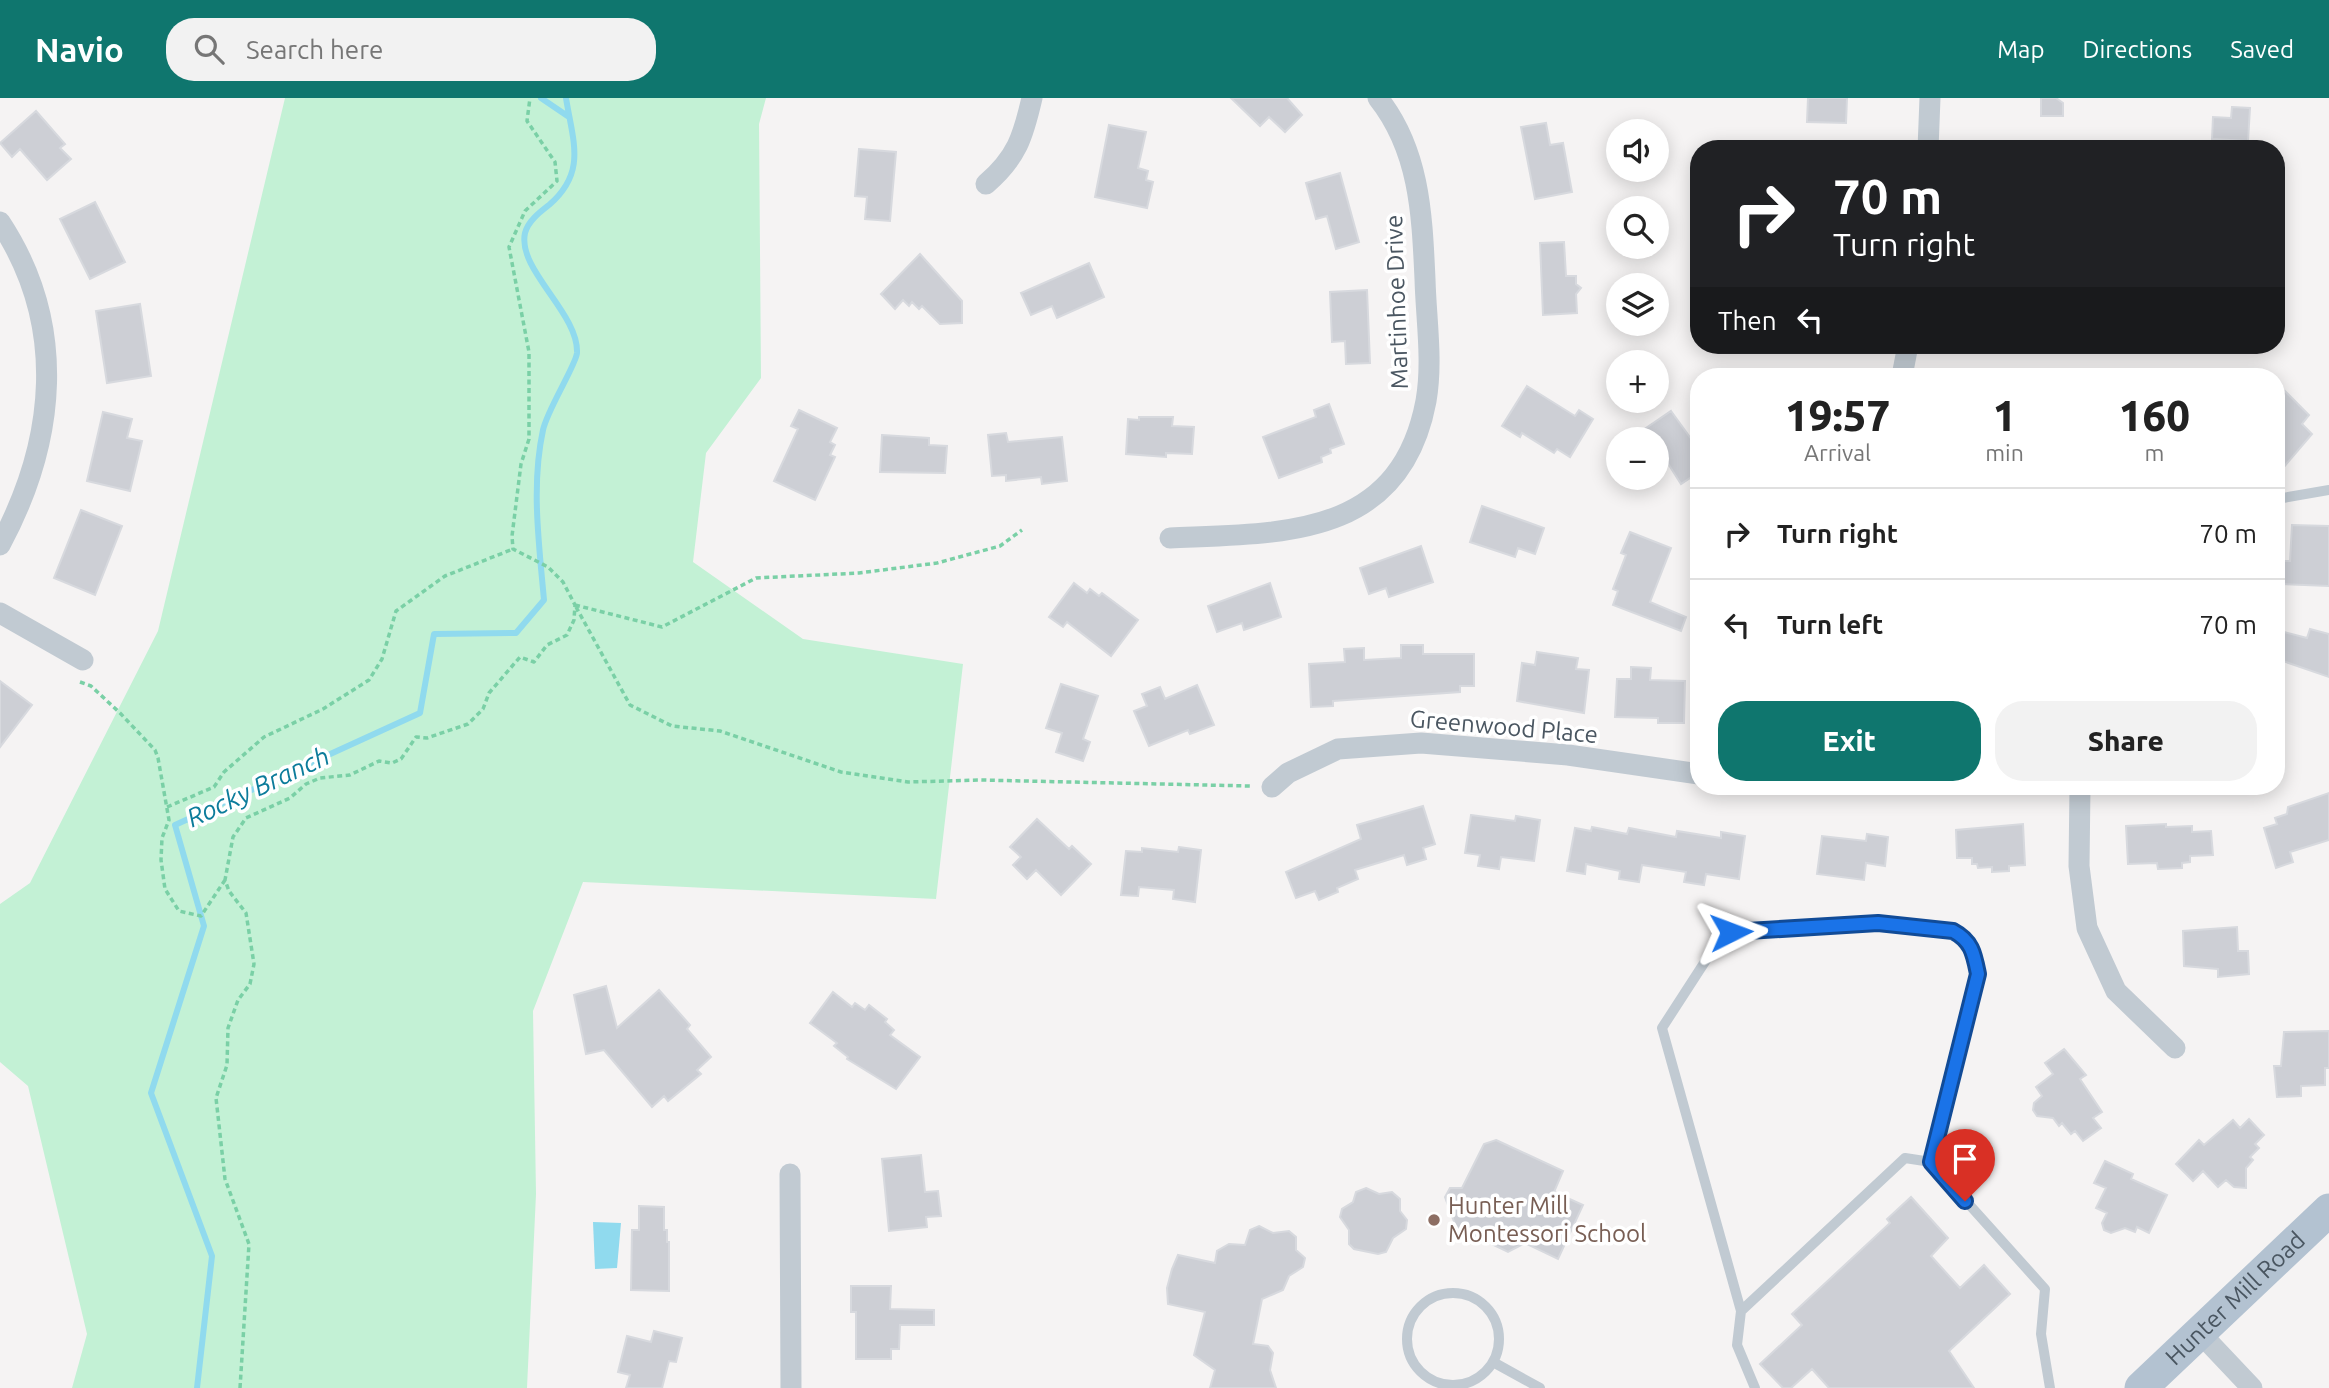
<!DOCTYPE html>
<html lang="en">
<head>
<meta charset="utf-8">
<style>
	:root { --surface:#fff; --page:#f2f2f2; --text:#222; --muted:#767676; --line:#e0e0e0; --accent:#0f766e }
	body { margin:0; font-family:Ubuntu,sans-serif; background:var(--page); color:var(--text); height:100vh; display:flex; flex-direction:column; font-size:26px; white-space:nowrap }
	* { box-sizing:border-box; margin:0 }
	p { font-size:23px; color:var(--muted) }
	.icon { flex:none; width:38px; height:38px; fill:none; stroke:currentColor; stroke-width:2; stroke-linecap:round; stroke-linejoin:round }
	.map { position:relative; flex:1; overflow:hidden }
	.details { position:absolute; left:1690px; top:270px; width:595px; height:427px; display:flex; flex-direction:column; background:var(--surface); border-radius:28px; box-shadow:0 4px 18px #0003 }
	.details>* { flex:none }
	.banner { position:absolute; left:1690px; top:42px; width:595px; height:214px; border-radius:28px; box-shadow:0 4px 18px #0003; background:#202124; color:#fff; overflow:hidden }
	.controls { position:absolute; left:1606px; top:21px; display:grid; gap:14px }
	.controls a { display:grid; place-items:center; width:63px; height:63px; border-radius:50%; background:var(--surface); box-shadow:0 4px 18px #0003; font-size:35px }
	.pin { position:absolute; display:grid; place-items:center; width:60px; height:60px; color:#fff; margin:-72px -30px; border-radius:50% 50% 50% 0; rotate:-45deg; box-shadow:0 0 7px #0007 }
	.pin .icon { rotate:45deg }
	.me { position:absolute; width:77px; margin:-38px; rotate:87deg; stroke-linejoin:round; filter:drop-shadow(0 0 5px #0008) }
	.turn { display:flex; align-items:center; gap:24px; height:147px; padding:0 28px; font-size:32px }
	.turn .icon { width:91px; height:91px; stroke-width:2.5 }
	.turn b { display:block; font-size:49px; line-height:60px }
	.then { display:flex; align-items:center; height:66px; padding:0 28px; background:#0003; gap:14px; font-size:26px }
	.eta { display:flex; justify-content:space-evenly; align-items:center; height:119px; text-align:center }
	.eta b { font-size:42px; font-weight:800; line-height:49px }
	.cta { display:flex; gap:14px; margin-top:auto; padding:14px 28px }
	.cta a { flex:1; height:80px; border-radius:28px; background:var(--accent); color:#fff; font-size:28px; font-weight:800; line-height:80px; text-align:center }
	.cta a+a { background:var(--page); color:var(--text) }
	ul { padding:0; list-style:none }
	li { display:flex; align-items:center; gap:21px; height:91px; padding:0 28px; border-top:2px solid var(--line) }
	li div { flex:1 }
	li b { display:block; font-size:26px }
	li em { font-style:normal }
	header { display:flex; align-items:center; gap:42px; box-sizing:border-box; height:98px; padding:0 35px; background:var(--accent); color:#fff }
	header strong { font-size:33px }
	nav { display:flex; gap:38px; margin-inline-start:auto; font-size:24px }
	.search { width:490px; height:63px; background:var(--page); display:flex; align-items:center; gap:18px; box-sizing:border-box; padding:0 24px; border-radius:28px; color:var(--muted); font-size:26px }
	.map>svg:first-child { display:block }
	.green { fill:#c3f1d5 }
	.water { fill:#90daee }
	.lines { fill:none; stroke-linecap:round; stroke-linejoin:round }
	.stream { stroke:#90daee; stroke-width:6 }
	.building { fill:#cdcfd5; stroke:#d7d9de; stroke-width:2 }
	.path { stroke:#7ad0a6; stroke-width:3.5; stroke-dasharray:5 3.5; stroke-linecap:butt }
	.lane { stroke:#c1cad2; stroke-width:10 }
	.street { stroke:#c1cad2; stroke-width:21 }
	.primary { stroke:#b3c2d1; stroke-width:33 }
	.route-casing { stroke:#114b97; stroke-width:18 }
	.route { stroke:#1a73e8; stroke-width:12 }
	.education-dot { fill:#8d6e63; stroke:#fff; stroke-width:2.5 }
	.labels { text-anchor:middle; stroke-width:7; stroke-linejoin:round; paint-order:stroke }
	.street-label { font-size:24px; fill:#4a5661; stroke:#fff }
	.education-label { font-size:24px; fill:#785e54; stroke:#fff; text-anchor:start }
	.water-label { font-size:26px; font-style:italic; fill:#0c7c9b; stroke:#fff }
</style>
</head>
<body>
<header>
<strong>Navio</strong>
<div class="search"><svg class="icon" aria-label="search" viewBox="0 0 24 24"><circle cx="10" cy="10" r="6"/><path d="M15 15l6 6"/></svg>Search here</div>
<nav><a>Map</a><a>Directions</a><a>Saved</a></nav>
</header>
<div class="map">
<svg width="2329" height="1290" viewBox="0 0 2329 1290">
	<rect width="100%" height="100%" fill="#f5f3f3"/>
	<!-- green -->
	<path class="green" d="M 285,0 L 766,0 L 759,26 L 761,280 L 706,355 L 693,464 L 803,541 L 963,566 L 936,801 L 583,784 L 533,913 L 536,1096 L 527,1290 L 72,1290 L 87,1236 L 28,988 L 0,964 L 0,806 L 30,785 L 158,533 Z"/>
	<!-- water -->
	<path class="water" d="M 593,1124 L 621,1125 L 617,1170 L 595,1171 Z"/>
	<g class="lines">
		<!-- stream -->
		<path class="stream" d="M 541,0 L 569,19
			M 197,1290 L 212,1158 L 151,995 L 204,828 L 175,727 L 420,615 L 434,536 L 516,535 L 544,502 C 539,446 531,387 543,332 C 547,312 576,267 577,255 C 579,215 517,172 525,135 C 528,123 540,114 549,107 C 587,74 573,44 566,0"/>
	</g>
	<!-- building -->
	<path class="building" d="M 1231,0 L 1287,0 L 1302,17 L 1285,34 L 1269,19 L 1260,28 Z
		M 1808,0 L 1847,0 L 1846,25 L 1807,24 Z
		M 2041,0 L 2056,0 L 2063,5 L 2063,18 L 2041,18 Z
		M 2232,9 L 2250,10 L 2248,43 L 2212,41 L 2213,19 L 2231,20 Z
		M 36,13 L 65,46 L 60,50 L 71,61 L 47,82 L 20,51 L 12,59 L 0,45 Z
		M 1546,25 L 1550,47 L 1563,45 L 1572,94 L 1535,101 L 1521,29 Z
		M 1109,27 L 1146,34 L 1138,70 L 1148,73 L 1146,82 L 1153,84 L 1147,110 L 1095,99 Z
		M 859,51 L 896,54 L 890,123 L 865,121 L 867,99 L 855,98 Z
		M 1340,75 L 1359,144 L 1336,151 L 1327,118 L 1316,121 L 1306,85 Z
		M 95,104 L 125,164 L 90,181 L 60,121 Z
		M 1564,144 L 1566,178 L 1576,178 L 1576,186 L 1581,190 L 1576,196 L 1577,215 L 1543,217 L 1540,145 Z
		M 920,156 L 962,203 L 962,225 L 940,226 L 922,208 L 919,211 L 912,204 L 909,208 L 903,202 L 895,211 L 881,196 Z
		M 1089,165 L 1104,199 L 1057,220 L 1052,208 L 1031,217 L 1021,195 Z
		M 1367,192 L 1370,265 L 1346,266 L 1345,243 L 1332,244 L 1330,194 Z
		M 140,206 L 151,278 L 107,285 L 96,213 Z
		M 1527,288 L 1575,318 L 1579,312 L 1593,321 L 1570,359 L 1557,351 L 1554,355 L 1522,335 L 1520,339 L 1502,328 Z
		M 2285,293 L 2309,317 L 2302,326 L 2312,336 L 2277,377 L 2277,303 Z
		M 1329,306 L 1344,346 L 1330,351 L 1331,355 L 1321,359 L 1322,364 L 1279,380 L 1263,339 L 1316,319 L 1314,312 Z
		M 799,312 L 837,330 L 830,344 L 835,347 L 830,357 L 835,359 L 815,402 L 774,383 L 798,331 L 791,328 Z
		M 1671,313 L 1697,349 L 1692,352 L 1699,362 L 1699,374 L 1681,386 L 1667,364 L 1663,366 L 1657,357 L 1657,341 L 1630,341 Z
		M 103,314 L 132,321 L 127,340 L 142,343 L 130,393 L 87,383 Z
		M 1139,319 L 1173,319 L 1172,328 L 1194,329 L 1192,356 L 1166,355 L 1166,359 L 1126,356 L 1128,321 L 1139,322 Z
		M 1006,335 L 1008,344 L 1062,339 L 1067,383 L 1042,386 L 1041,379 L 1006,383 L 1006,377 L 992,378 L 988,337 Z
		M 882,337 L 929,340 L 929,347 L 947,348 L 945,375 L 880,374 Z
		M 1482,408 L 1544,430 L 1535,456 L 1518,450 L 1515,459 L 1470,444 Z
		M 81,412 L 122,428 L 95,497 L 54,480 Z
		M 2292,427 L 2329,428 L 2329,488 L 2281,486 L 2282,463 L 2290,463 Z
		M 1630,434 L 1671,450 L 1650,504 L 1686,519 L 1681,533 L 1613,507 L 1618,493 L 1613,491 L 1626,457 L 1621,455 Z
		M 1421,448 L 1433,484 L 1389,499 L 1386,490 L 1369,496 L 1360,470 Z
		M 1074,485 L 1087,495 L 1090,491 L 1099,498 L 1102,495 L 1138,522 L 1111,558 L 1067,524 L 1063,529 L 1049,519 Z
		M 1270,485 L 1281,519 L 1244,532 L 1242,525 L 1217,534 L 1208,508 Z
		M 2310,531 L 2329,536 L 2329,579 L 2277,561 L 2284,534 L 2307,540 Z
		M 1401,547 L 1423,547 L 1423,556 L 1474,556 L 1474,588 L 1460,588 L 1460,594 L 1333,603 L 1333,608 L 1311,609 L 1309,566 L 1345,564 L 1344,551 L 1364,550 L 1364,562 L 1401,560 Z
		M 1537,554 L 1578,560 L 1576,571 L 1589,572 L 1584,615 L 1517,603 L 1522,565 L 1535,567 Z
		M 1631,569 L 1651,570 L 1650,582 L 1685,583 L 1684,625 L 1658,625 L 1658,620 L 1615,619 L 1617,581 L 1631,581 Z
		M 0,583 L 32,607 L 0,649 Z
		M 1061,586 L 1098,598 L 1083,641 L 1090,644 L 1083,663 L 1056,654 L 1062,635 L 1046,630 Z
		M 1197,587 L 1214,627 L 1190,636 L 1188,632 L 1149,648 L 1134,613 L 1147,608 L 1142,596 L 1160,589 L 1165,601 Z
		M 2329,695 L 2329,742 L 2290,754 L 2293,764 L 2276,770 L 2264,730 L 2277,726 L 2275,720 L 2287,716 L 2288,709 Z
		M 1423,708 L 1435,746 L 1423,750 L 1426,761 L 1407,767 L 1404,757 L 1355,772 L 1358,781 L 1337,790 L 1338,794 L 1319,802 L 1315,793 L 1296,800 L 1286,774 L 1361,741 L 1357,727 Z
		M 1471,717 L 1515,723 L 1516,718 L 1540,722 L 1534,763 L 1501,759 L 1499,771 L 1478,768 L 1480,757 L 1465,755 Z
		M 1037,721 L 1069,751 L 1072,748 L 1091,766 L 1061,797 L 1036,772 L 1027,781 L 1013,767 L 1021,759 L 1010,749 Z
		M 2023,726 L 2025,767 L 2009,768 L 2009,773 L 1992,774 L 1992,769 L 1978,770 L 1977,766 L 1972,766 L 1972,760 L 1957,760 L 1956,732 Z
		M 2166,726 L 2166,729 L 2192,728 L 2192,734 L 2211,733 L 2213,757 L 2190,758 L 2190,764 L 2182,765 L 2182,770 L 2158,771 L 2157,765 L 2128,766 L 2126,728 Z
		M 1592,729 L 1627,736 L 1629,730 L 1676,739 L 1677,733 L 1721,740 L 1721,734 L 1745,738 L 1739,781 L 1706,776 L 1704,787 L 1684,784 L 1686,774 L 1642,767 L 1639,784 L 1619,781 L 1620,773 L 1586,766 L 1585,776 L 1567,773 L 1575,730 L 1591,733 Z
		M 1867,736 L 1888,739 L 1885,768 L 1866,765 L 1864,782 L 1817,776 L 1822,738 L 1866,743 Z
		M 1179,749 L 1201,752 L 1195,804 L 1173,801 L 1174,792 L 1139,789 L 1138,798 L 1121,797 L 1126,753 L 1142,754 L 1142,750 L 1178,754 Z
		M 2237,829 L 2238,853 L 2248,853 L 2249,876 L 2218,879 L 2218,871 L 2184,868 L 2183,833 Z
		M 606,888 L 617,930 L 659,892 L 690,927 L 687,931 L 711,959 L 697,972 L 701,976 L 668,1003 L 664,998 L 652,1009 L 604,952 L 586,956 L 574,897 Z
		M 833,894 L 852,909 L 855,905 L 865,912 L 869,907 L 887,921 L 885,924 L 894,932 L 890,937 L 920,959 L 896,991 L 847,961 L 848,959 L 834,948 L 837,945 L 810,925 Z
		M 2329,933 L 2329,970 L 2325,970 L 2325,987 L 2301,988 L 2301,998 L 2277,999 L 2274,968 L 2281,968 L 2284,934 Z
		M 2064,951 L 2086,977 L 2080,981 L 2102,1014 L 2093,1020 L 2101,1030 L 2083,1043 L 2075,1033 L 2071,1036 L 2062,1025 L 2059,1028 L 2053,1020 L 2037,1018 L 2033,1012 L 2034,1005 L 2042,998 L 2036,989 L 2053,976 L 2045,965 Z
		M 2249,1021 L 2264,1037 L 2255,1046 L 2259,1050 L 2250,1059 L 2253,1062 L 2246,1070 L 2246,1090 L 2234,1089 L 2226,1082 L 2218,1089 L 2203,1073 L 2193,1083 L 2176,1066 L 2199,1042 L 2204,1047 L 2233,1022 L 2240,1030 Z
		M 1496,1042 L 1563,1073 L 1554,1094 L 1583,1107 L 1558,1161 L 1525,1145 L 1508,1154 L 1456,1129 L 1445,1099 L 1450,1090 L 1462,1090 L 1484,1046 Z
		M 921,1057 L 925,1094 L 938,1093 L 941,1118 L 926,1119 L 927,1129 L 889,1133 L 882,1061 Z
		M 2105,1063 L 2133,1076 L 2131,1081 L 2167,1097 L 2149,1135 L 2137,1129 L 2135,1134 L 2125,1130 L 2111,1135 L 2104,1132 L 2102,1125 L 2107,1115 L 2096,1110 L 2106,1090 L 2094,1085 Z
		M 1366,1090 L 1379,1096 L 1392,1094 L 1400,1101 L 1400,1113 L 1407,1122 L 1406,1131 L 1393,1140 L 1386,1154 L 1378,1156 L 1354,1151 L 1349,1146 L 1349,1132 L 1340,1119 L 1342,1111 L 1353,1104 L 1356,1094 Z
		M 1911,1099 L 1948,1140 L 1931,1158 L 1960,1190 L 1984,1167 L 2010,1196 L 1949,1253 L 1974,1290 L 1829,1290 L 1812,1271 L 1791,1290 L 1783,1290 L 1760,1266 L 1802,1227 L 1792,1216 L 1890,1125 L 1887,1121 Z
		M 639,1108 L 664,1109 L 664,1132 L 667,1132 L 667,1144 L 669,1144 L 669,1193 L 631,1192 L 632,1132 L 639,1132 Z
		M 1259,1128 L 1273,1135 L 1289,1133 L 1296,1139 L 1296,1152 L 1305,1160 L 1303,1169 L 1289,1178 L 1283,1192 L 1262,1201 L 1253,1246 L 1268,1248 L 1273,1255 L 1270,1272 L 1276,1290 L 1210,1290 L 1215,1272 L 1194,1257 L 1205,1214 L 1168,1206 L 1167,1190 L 1172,1171 L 1178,1157 L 1215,1165 L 1217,1153 L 1229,1146 L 1245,1147 L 1250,1132 Z
		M 851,1188 L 891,1188 L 890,1211 L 934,1212 L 934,1227 L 900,1227 L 899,1251 L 891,1251 L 891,1261 L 856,1261 L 856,1214 L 851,1214 Z
		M 654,1233 L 682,1240 L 676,1264 L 669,1263 L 662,1290 L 626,1290 L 630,1277 L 618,1274 L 627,1238 L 651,1244 Z"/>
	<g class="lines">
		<!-- path -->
		<path class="path" d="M 575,507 L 662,529 L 756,480 L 859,475 L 937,465 L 1000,448 L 1022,432
			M 576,509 L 630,607 L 672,628 L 720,633 L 841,674 L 908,684 L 981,682 L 1250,688
			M 80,584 L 91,588 L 120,615 L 155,652 L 158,660 L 169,722 L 162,740 L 161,762 L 165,791 L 179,813 L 201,818 L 225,782
			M 167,709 L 214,689 L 224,674 L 264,639 L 323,611 L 369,582 L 382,561 L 396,513 L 445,478 L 513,451
			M 240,1290 L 249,1146 L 225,1081 L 216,1000 L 227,967 L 228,930 L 238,902 L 250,886 L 254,866 L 246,815 L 229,793 L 225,782 L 233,739 L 246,720 L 290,700 L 306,686 L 320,680 L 350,677 L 379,663 L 392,665 L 401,661 L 416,639 L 427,640 L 468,626 L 483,611 L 489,595 L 520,559 L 534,564 L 547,547 L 567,537 L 574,522 L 575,507 L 563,484 L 548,469 L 513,451 L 512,438 L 521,366 L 529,341 L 529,254 L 509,149 L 525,113 L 557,83 L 555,64 L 527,23 L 530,0"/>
		<!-- lane -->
		<path class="lane" d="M 2277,401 L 2329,392
			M1407 1241a46 46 0 1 1 92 0a46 46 0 1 1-92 0Z
			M 1741,1213 L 1662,930 L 1719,842 L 1731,834 L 1878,825 L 1953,833 C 1972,843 1974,856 1978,876 L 1931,1064
			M 1493,1264 L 1540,1290
			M 1755,1290 L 1737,1247 L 1741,1213 L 1905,1060 L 1931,1064 L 2045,1191 L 2041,1236 L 2050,1290"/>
		<!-- street -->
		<path class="street" d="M 1928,51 L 1930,0
			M 986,86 C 1017,59 1023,39 1032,0
			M 0,124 C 68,227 56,343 0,447
			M 1902,278 L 1908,247
			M 1170,440 C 1282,435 1400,441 1426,303 C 1433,263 1426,221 1425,181 C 1422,117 1420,53 1378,0
			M 0,515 L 83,562
			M 2080,688 L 2079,768 L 2087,830 L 2116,893 L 2175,950
			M 1272,689 L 1288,675 L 1338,651 L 1421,645 L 1568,657 L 1699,676
			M 790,1076 L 791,1290
			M 2200,1235 L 2252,1290"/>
		<!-- primary -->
		<path class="primary" id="s1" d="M 2141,1290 L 2329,1112"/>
	</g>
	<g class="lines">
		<defs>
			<path id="route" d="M 1731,834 L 1878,825 L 1953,833 C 1972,843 1974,856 1978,876 L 1931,1064 L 1965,1103"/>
		</defs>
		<!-- route casing -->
		<use href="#route" class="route-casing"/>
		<!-- route -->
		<use href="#route" class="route"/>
	</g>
	<!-- markers -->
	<circle class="education-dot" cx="1434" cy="1122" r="7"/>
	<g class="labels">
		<!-- street labels -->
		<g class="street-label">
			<text transform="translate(1397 204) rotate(-92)" y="8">Martinhoe Drive</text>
			<text transform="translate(1504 629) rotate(5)" y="8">Greenwood Place</text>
			<text dy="8" stroke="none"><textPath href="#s1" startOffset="130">Hunter Mill Road</textPath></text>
		</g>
		<!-- education labels -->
		<g class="education-label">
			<text x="1448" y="1116">Hunter Mill<tspan x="1448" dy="28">Montessori School</tspan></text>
		</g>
		<!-- water labels -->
		<g class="water-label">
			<text transform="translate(258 689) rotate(-25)" y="9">Rocky Branch</text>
		</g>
	</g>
</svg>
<div class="controls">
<a><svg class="icon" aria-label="sound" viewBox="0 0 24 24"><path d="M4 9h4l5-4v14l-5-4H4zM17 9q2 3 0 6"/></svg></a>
<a><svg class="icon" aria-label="search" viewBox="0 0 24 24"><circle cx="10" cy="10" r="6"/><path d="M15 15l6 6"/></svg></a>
<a><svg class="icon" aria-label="layers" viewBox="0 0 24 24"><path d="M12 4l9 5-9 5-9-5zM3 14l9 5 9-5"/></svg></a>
<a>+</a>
<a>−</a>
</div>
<div class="pin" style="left:1965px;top:1103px;background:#d93025"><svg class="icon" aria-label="arrive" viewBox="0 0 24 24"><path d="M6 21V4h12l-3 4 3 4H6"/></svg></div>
<svg class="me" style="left:1731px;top:834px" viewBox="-20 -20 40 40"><path d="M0-17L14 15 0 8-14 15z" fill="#1a73e8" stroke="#fff" stroke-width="4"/></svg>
<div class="banner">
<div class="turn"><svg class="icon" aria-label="right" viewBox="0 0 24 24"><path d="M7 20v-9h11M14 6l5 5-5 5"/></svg><div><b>70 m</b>Turn right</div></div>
<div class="then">Then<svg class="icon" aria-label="left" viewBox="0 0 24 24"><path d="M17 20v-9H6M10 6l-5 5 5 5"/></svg></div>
</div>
<section class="details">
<div class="eta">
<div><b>19:57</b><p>Arrival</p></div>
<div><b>1</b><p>min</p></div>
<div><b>160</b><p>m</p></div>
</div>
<ul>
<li><svg class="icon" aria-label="right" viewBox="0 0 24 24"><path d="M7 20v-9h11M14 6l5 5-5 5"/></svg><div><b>Turn right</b></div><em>70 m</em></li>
<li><svg class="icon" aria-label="left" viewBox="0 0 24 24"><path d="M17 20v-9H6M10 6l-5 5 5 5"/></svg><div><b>Turn left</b></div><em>70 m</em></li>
</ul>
<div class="cta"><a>Exit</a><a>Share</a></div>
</section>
</div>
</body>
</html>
